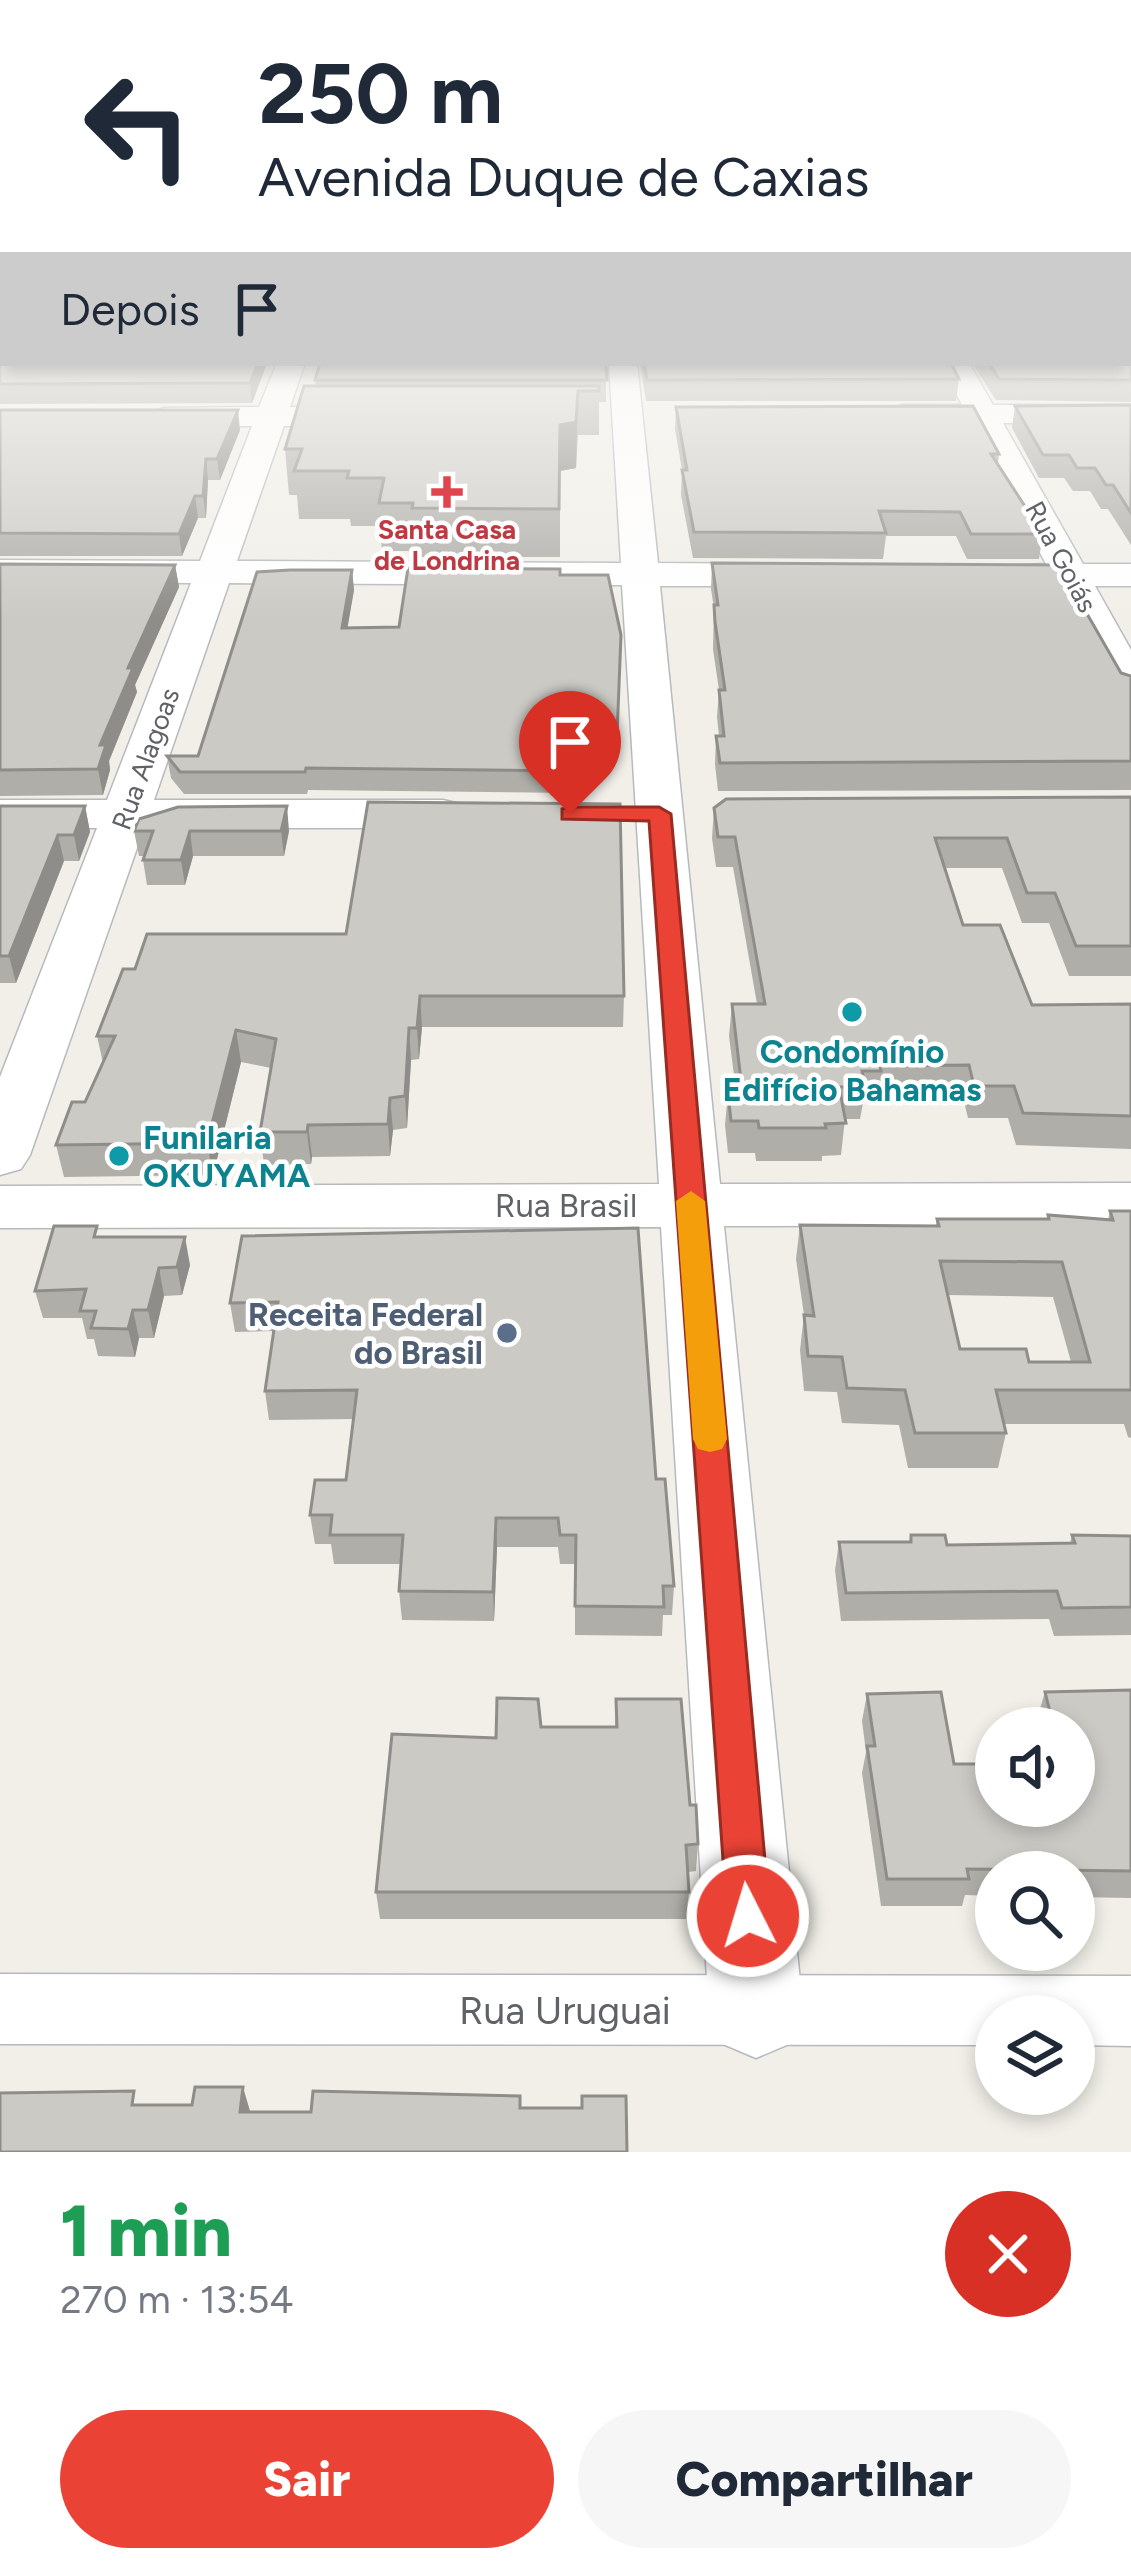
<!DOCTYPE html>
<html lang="pt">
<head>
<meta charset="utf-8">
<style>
	:root { --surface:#fff; --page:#f6f6f7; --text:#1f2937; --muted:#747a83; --accent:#ea4335 }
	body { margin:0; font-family:Figtree,sans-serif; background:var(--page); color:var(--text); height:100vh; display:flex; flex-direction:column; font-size:45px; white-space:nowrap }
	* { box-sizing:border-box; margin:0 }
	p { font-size:39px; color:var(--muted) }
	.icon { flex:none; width:66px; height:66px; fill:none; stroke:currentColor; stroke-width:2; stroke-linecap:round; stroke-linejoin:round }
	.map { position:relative; height:2152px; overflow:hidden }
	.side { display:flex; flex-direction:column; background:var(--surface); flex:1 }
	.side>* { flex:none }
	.top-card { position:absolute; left:0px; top:0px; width:1131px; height:366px; box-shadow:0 6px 18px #0003; background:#fff; color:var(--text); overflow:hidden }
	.controls { position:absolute; left:975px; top:1707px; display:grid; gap:24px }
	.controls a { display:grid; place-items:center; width:120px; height:120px; border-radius:50%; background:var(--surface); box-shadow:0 6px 18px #0003; font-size:60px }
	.pin { position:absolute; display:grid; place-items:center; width:102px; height:102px; color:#fff; margin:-123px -51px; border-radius:50% 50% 50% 0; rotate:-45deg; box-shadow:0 0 12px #0007 }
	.pin .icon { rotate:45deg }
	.me { position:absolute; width:132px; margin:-66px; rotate:355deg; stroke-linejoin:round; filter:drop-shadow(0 0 9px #0008) }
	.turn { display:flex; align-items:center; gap:42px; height:252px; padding:0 60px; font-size:54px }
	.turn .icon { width:156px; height:156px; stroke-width:2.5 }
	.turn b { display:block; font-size:84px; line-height:102px }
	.then { display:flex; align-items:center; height:114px; padding:0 60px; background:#0003; gap:24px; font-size:45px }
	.round { display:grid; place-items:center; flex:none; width:126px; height:126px; border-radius:63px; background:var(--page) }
	.overview { display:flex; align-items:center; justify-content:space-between; height:204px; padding:0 60px }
	h1 { font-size:72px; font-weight:800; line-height:90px; color:#1e9e55 }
	.cta { display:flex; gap:24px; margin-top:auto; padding:24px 60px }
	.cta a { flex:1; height:138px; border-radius:72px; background:var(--accent); color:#fff; font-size:48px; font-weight:800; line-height:138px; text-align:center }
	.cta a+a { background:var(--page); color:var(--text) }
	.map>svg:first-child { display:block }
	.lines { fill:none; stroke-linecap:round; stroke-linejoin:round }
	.street-casing { stroke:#b5b8bc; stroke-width:3 }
	.secondary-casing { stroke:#b6babf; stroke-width:3 }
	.street { fill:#fff; fill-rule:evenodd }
	.secondary { fill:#fff; fill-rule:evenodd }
	.wall { fill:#afaea9; fill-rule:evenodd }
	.shaded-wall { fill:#8f8d8a }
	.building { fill:#cccac5; stroke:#8f8d8a; stroke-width:3; fill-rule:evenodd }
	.route { fill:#ea4335; stroke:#982c22; stroke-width:3 }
	.slow { fill:#f59e0b }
	.health-dot { fill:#e0444e; stroke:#fff; stroke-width:4.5 }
	.culture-dot { fill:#0f9aa8; stroke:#fff; stroke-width:4.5 }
	.service-dot { fill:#5c6f8a; stroke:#fff; stroke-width:4.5 }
	.labels { text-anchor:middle; stroke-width:9; stroke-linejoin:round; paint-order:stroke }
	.far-health-label { font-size:27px; font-weight:bold; fill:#be3a42; stroke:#fff }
	.far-street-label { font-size:27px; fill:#5f6368; stroke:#fff }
	.culture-label { font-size:33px; font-weight:bold; fill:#0d838f; stroke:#fff }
	.street-label { font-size:33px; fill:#5f6368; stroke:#fff }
	.service-label { font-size:33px; font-weight:bold; fill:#4e5e75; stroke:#fff; text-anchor:end }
	.near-street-label { font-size:39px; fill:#5f6368; stroke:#fff }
</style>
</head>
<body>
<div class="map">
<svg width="1131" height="2152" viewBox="0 0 1131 2152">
	<rect width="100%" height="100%" fill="#f1efe8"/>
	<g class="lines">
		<defs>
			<path id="street" d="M 0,316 L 3,316 L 0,327 Z
				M 0,1974 L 1131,1976 L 1131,2046 L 1074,2045 L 1074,2016 L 996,2016 L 996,2045 L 0,2044 Z"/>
			<path id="secondary" d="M 277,363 L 305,363 L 290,407 L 371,407 L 387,416 L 371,425 L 284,426 L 237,561 L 621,563 L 609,363 L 637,363 L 658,563 L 788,564 L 801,567 L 807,575 L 801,583 L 788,586 L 660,586 L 720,1184 L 1131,1183 L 1131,1225 L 724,1226 L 803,2011 L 789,2044 L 756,2058 L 723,2044 L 709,2011 L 661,1227 L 0,1228 L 0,1186 L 659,1184 L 622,585 L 229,583 L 154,800 L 443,800 L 460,804 L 466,814 L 460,824 L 443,828 L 144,828 L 30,1155 L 21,1169 L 0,1175 L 0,1077 L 97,828 L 0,828 L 0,800 L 107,800 L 191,583 L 0,582 L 0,560 L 200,561 L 252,426 L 163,426 L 147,417 L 163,408 L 259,407 Z
				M 941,363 L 969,363 L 993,405 L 1131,405 L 1131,423 L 1003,423 L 1083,564 L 1131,564 L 1131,586 L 1095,586 L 1131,650 L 1131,700 L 1116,696 L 1110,687 L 1057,586 L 975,583 L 969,575 L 975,567 L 1046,564 L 972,423 L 901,423 L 886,414 L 901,405 L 962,405 Z"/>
		</defs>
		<!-- street casing -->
		<use href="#street" class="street-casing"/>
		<!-- secondary casing -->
		<use href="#secondary" class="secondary-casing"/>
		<!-- street -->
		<use href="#street" class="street"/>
		<!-- secondary -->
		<use href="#secondary" class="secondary"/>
	</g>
	<!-- wall -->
	<path class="wall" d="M 1131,316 L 1131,402 L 996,400 L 972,363 L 1128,363 Z
		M 0,321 L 3,363 L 267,363 L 252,403 L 0,404 Z
		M 606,363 L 606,402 L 599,402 L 599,435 L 578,435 L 576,468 L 560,471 L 560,557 L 415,557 L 414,551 L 382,551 L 380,526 L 351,526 L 350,519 L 299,519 L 297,495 L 289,495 L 285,449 L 316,386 L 315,380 Z
		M 640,363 L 951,363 L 959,379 L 956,401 L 646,401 Z
		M 1131,405 L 1131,545 L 1108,509 L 1101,509 L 1090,491 L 1073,491 L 1064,478 L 1039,478 L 1012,428 L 1015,406 Z
		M 676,407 L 999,454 L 998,464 L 1043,534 L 1039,559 L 967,559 L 956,536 L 886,536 L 883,559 L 693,558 L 681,495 L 682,470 L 675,429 Z
		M 0,410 L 240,430 L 220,480 L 208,480 L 206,518 L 198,518 L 182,556 L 0,556 Z
		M 712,563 L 1131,676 L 1131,790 L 718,791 L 715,764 L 716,736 L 719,736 L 717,717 L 719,690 L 713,649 L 714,608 L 711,589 Z
		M 0,564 L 175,565 L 179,587 L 135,685 L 137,692 L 109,761 L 110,770 L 103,795 L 0,796 Z
		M 352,570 L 354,590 L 347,628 L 399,627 L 560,575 L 621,635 L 617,757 L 586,757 L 575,793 L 308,790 L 307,794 L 184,794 L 171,778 L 167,756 L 198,756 Z
		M 1131,797 L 1131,976 L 1069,976 L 1049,923 L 1022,923 L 1002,868 L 944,868 L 963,925 L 1032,1005 L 1131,1004 L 1131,1149 L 1016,1145 L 1008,1118 L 968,1118 L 963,1097 L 877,1098 L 876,1103 L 863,1103 L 860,1119 L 845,1119 L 841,1155 L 822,1156 L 822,1161 L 756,1161 L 755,1153 L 728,1153 L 725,1125 L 728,1093 L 736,1091 L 729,1036 L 732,1004 L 757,1004 L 733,867 L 716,867 L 712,838 L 714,808 Z
		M 0,806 L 85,806 L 90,832 L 79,861 L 64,861 L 16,983 L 0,983 Z
		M 134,831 L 289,831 L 284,856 L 193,856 L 185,885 L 147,885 L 143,860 L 144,856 L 139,856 Z
		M 123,969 L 624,996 L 623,1027 L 422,1027 L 419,1059 L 411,1060 L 407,1128 L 393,1130 L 390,1156 L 312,1157 L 311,1164 L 264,1165 L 260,1132 L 271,1068 L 241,1062 L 213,1175 L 64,1177 L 56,1145 L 85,1102 L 103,1063 L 97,1036 Z
		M 1110,1211 L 1131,1211 L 1131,1438 L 1128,1437 L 1124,1424 L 1004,1424 L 1006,1433 L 998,1468 L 908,1468 L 899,1425 L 842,1423 L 837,1392 L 804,1391 L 800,1350 L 804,1315 L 796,1259 L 800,1225 L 936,1226 L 937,1219 L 1047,1219 L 1048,1215 L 1108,1220 ZM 948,1295 L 1053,1297 L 1071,1362 L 1029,1362 L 960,1349 Z
		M 242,1236 L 656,1479 L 674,1586 L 672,1615 L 663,1615 L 662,1636 L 575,1635 L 575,1564 L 560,1564 L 558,1547 L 497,1547 L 494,1621 L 402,1620 L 399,1591 L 401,1564 L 334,1564 L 331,1544 L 315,1544 L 310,1515 L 346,1480 L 354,1419 L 269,1420 L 265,1391 L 274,1331 L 235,1332 L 230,1303 Z
		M 99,1237 L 190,1265 L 182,1295 L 164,1296 L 154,1338 L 139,1338 L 135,1357 L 98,1356 L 94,1339 L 87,1339 L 82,1318 L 43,1318 L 35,1291 Z
		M 911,1535 L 947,1545 L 1070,1543 L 1072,1535 L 1131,1536 L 1131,1635 L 1054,1636 L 1049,1619 L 841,1621 L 835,1570 L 839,1542 L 909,1542 Z
		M 1131,1690 L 1131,1898 L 1074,1897 L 1074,1872 L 996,1872 L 996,1896 L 965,1895 L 962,1906 L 881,1906 L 862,1773 L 866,1752 L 862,1721 L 867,1694 L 954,1764 L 1074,1806 L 1074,1728 L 1039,1728 L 1037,1719 L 1045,1692 Z
		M 616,1699 L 690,1805 L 698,1844 L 696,1871 L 688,1872 L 689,1892 L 686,1919 L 380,1919 L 376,1892 L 496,1738 L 541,1727 L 615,1727 Z"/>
	<!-- shaded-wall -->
	<path class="shaded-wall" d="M 258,363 L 267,363 L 252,403 L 250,383 Z
		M 578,391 L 576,468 L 560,471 L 560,557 L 560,425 Z
		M 238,410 L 240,430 L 220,480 L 217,459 Z
		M 206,459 L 208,480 L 206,518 L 203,496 Z
		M 195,496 L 198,518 L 182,556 L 179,534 Z
		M 175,565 L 179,587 L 135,685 L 137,692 L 109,761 L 110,770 L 103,795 L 98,769 L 100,745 L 128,668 Z
		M 352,570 L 354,590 L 344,648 L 342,628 Z
		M 586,736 L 586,757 L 575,793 L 575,771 Z
		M 85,806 L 90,832 L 79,861 L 74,835 Z
		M 287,806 L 289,831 L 284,856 L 281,831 Z
		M 190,831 L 193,856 L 185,885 L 181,860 Z
		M 58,835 L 64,861 L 16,983 L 9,956 Z
		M 420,996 L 422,1027 L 419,1059 L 417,1028 Z
		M 409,1028 L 411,1060 L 407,1128 L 405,1096 Z
		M 236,1030 L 241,1062 L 213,1175 L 207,1143 Z
		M 390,1098 L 393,1130 L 390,1156 L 388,1124 Z
		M 308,1125 L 312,1157 L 311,1164 L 307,1132 Z
		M 185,1237 L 190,1265 L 182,1295 L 177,1267 Z
		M 159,1268 L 164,1296 L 154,1338 L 148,1310 Z
		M 133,1310 L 139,1338 L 135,1357 L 128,1329 Z
		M 496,1518 L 497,1547 L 494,1621 L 493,1592 Z
		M 243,2087 L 250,2111 L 246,2136 L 240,2112 Z"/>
	<!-- building -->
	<path class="building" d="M 1128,316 L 1131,316 L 1131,380 L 999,379 L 989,363 L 1128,363 Z
		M 0,321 L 3,321 L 3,363 L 258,363 L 250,383 L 0,384 Z
		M 320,363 L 606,363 L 607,380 L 315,380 Z
		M 644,363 L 951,363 L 959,379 L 647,380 Z
		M 304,386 L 599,386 L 599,391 L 578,391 L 576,422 L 560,425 L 559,509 L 412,508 L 413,503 L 379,503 L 384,478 L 347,478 L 349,471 L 294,471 L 302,449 L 285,449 Z
		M 1131,405 L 1131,513 L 1113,485 L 1106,485 L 1095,468 L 1077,468 L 1069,455 L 1043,455 L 1015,406 Z
		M 973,406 L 999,454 L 991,454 L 1043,534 L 971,534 L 960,512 L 879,511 L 886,533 L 694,532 L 682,470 L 687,470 L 676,407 Z
		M 0,410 L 238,410 L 217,459 L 206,459 L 203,496 L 195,496 L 179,534 L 0,533 Z
		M 712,563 L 1059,565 L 1121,673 L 1131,676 L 1131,761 L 720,763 L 716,736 L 724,736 L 719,690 L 725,690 L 715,622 L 714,605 L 718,605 Z
		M 0,564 L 175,565 L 128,668 L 133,668 L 100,745 L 106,745 L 98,769 L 0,770 Z
		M 408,568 L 560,569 L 560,575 L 608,575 L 621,635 L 617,736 L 586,736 L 575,771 L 306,768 L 305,772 L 180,772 L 167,756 L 198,756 L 257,572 L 290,570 L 352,570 L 342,628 L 399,627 Z
		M 1131,797 L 1131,946 L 1076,946 L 1055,893 L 1027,893 L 1007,838 L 935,838 L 963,925 L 1000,925 L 1032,1005 L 1131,1004 L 1131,1116 L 1023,1113 L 1014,1086 L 974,1086 L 969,1065 L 880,1066 L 881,1071 L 862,1071 L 865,1087 L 839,1087 L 846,1123 L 825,1124 L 826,1128 L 759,1128 L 758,1121 L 731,1121 L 728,1093 L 742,1089 L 732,1004 L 765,1004 L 735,837 L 718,837 L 714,808 L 726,799 Z
		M 368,802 L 620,804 L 624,996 L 420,996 L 417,1028 L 409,1028 L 405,1096 L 390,1098 L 388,1124 L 308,1125 L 307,1132 L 260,1132 L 276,1039 L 236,1030 L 207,1143 L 56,1145 L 72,1102 L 85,1102 L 115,1036 L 97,1036 L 123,969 L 135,969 L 147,934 L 346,934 Z
		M 0,806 L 85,806 L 74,835 L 58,835 L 9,956 L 0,956 Z
		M 287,806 L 281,831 L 190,831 L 181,860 L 143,860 L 153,831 L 134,831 L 139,819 L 178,807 Z
		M 1110,1211 L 1131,1211 L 1131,1390 L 996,1390 L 1006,1433 L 915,1433 L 905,1390 L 847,1388 L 842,1357 L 808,1356 L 804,1315 L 814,1316 L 800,1225 L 939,1226 L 937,1219 L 1049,1219 L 1048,1215 L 1113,1220 ZM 940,1261 L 1062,1262 L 1090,1362 L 1029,1362 L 1026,1349 L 960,1349 Z
		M 54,1226 L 97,1226 L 94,1237 L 185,1237 L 177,1267 L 159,1268 L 148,1310 L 133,1310 L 128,1329 L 91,1328 L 96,1311 L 80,1311 L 86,1289 L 35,1291 Z
		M 638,1228 L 656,1479 L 665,1479 L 674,1586 L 663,1586 L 664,1607 L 575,1606 L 576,1535 L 560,1535 L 558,1518 L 496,1518 L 493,1592 L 399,1591 L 403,1535 L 330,1535 L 332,1515 L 310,1515 L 315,1480 L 346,1480 L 357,1390 L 265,1391 L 278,1302 L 230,1303 L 242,1236 Z
		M 911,1535 L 945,1535 L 947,1545 L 1075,1543 L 1072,1535 L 1131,1536 L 1131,1607 L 1062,1608 L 1057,1591 L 846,1593 L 839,1542 L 911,1542 Z
		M 1131,1690 L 1131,1871 L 967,1869 L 969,1879 L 887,1879 L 867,1746 L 875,1746 L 867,1694 L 941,1692 L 954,1764 L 996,1764 L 996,1806 L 1074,1806 L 1074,1728 L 1054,1728 L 1045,1692 Z
		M 497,1698 L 538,1699 L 541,1727 L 617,1727 L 616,1699 L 681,1699 L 690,1805 L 696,1805 L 698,1844 L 686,1845 L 689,1892 L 376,1892 L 392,1734 L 496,1738 Z
		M 195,2087 L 243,2087 L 240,2112 L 311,2112 L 313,2091 L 520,2096 L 520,2108 L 582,2108 L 582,2096 L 626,2096 L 627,2152 L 0,2152 L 0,2093 L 134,2091 L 132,2105 L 192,2105 Z"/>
	<!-- sky -->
	<linearGradient id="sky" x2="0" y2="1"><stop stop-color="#8fc3f1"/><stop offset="0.51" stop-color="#f9f8f5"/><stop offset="1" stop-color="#f9f8f5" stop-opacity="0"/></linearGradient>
	<rect width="1131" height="618" fill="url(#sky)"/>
	<!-- route -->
	<path class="route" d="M 570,807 L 659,807 L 671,814 L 770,1916 L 764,1931 L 748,1937 L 733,1931 L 727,1916 L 649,821 L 562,819 L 562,809 Z"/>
	<!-- slow -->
	<path class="slow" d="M 691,1191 L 705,1201 L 727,1439 L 722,1449 L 710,1452 L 698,1449 L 693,1439 L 676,1201 Z"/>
	<!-- markers -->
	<path class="health-dot" d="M441 474h12v12h12v12h-12v12h-12v-12h-12v-12h12z"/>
	<g class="culture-dot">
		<circle cx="852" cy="1012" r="12"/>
		<circle cx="119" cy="1156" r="12"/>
	</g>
	<circle class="service-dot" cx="507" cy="1333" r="12"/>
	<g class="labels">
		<!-- far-health labels -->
		<g class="far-health-label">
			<text x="447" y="539">Santa Casa<tspan x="447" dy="31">de Londrina</tspan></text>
		</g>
		<!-- far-street labels -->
		<g class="far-street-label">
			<text transform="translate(1061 557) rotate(62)" y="9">Rua Goiás</text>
			<text transform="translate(146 759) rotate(-70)" y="9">Rua Alagoas</text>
		</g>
		<!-- culture labels -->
		<g class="culture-label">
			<text x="852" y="1063">Condomínio<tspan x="852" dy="38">Edifício Bahamas</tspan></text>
			<text x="143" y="1149" text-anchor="start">Funilaria<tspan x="143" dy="38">OKUYAMA</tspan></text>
		</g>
		<!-- street labels -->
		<g class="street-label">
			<text x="566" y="1217">Rua Brasil</text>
		</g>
		<!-- service labels -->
		<g class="service-label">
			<text x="483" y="1326">Receita Federal<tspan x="483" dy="38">do Brasil</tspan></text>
		</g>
		<!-- near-street labels -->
		<g class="near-street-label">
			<text x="565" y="2024">Rua Uruguai</text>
		</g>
	</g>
</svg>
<div class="controls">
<a><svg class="icon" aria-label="sound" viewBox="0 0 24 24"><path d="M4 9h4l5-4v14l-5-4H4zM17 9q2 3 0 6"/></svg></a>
<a><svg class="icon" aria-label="search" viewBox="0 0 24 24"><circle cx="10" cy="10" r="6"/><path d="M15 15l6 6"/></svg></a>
<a><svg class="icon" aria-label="layers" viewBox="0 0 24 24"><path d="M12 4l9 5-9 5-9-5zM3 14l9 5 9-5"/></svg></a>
</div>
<div class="pin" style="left:570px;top:814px;background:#d93025"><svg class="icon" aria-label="arrive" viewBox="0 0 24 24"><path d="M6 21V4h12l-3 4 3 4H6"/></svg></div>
<svg class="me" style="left:748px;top:1916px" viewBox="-20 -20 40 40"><circle r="17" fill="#ea4335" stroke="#fff" stroke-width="3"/><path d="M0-11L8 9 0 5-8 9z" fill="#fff"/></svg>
<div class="top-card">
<div class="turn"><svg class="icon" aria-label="left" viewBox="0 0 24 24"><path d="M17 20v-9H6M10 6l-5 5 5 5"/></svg><div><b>250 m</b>Avenida Duque de Caxias</div></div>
<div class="then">Depois<svg class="icon" aria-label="arrive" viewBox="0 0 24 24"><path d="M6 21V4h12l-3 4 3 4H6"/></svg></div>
</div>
</div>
<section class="side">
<div class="overview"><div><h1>1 min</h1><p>270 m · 13:54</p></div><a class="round" style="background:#d93025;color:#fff"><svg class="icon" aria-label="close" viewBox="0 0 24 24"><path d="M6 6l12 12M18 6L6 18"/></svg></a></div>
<div class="cta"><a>Sair</a><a>Compartilhar</a></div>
</section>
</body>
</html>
